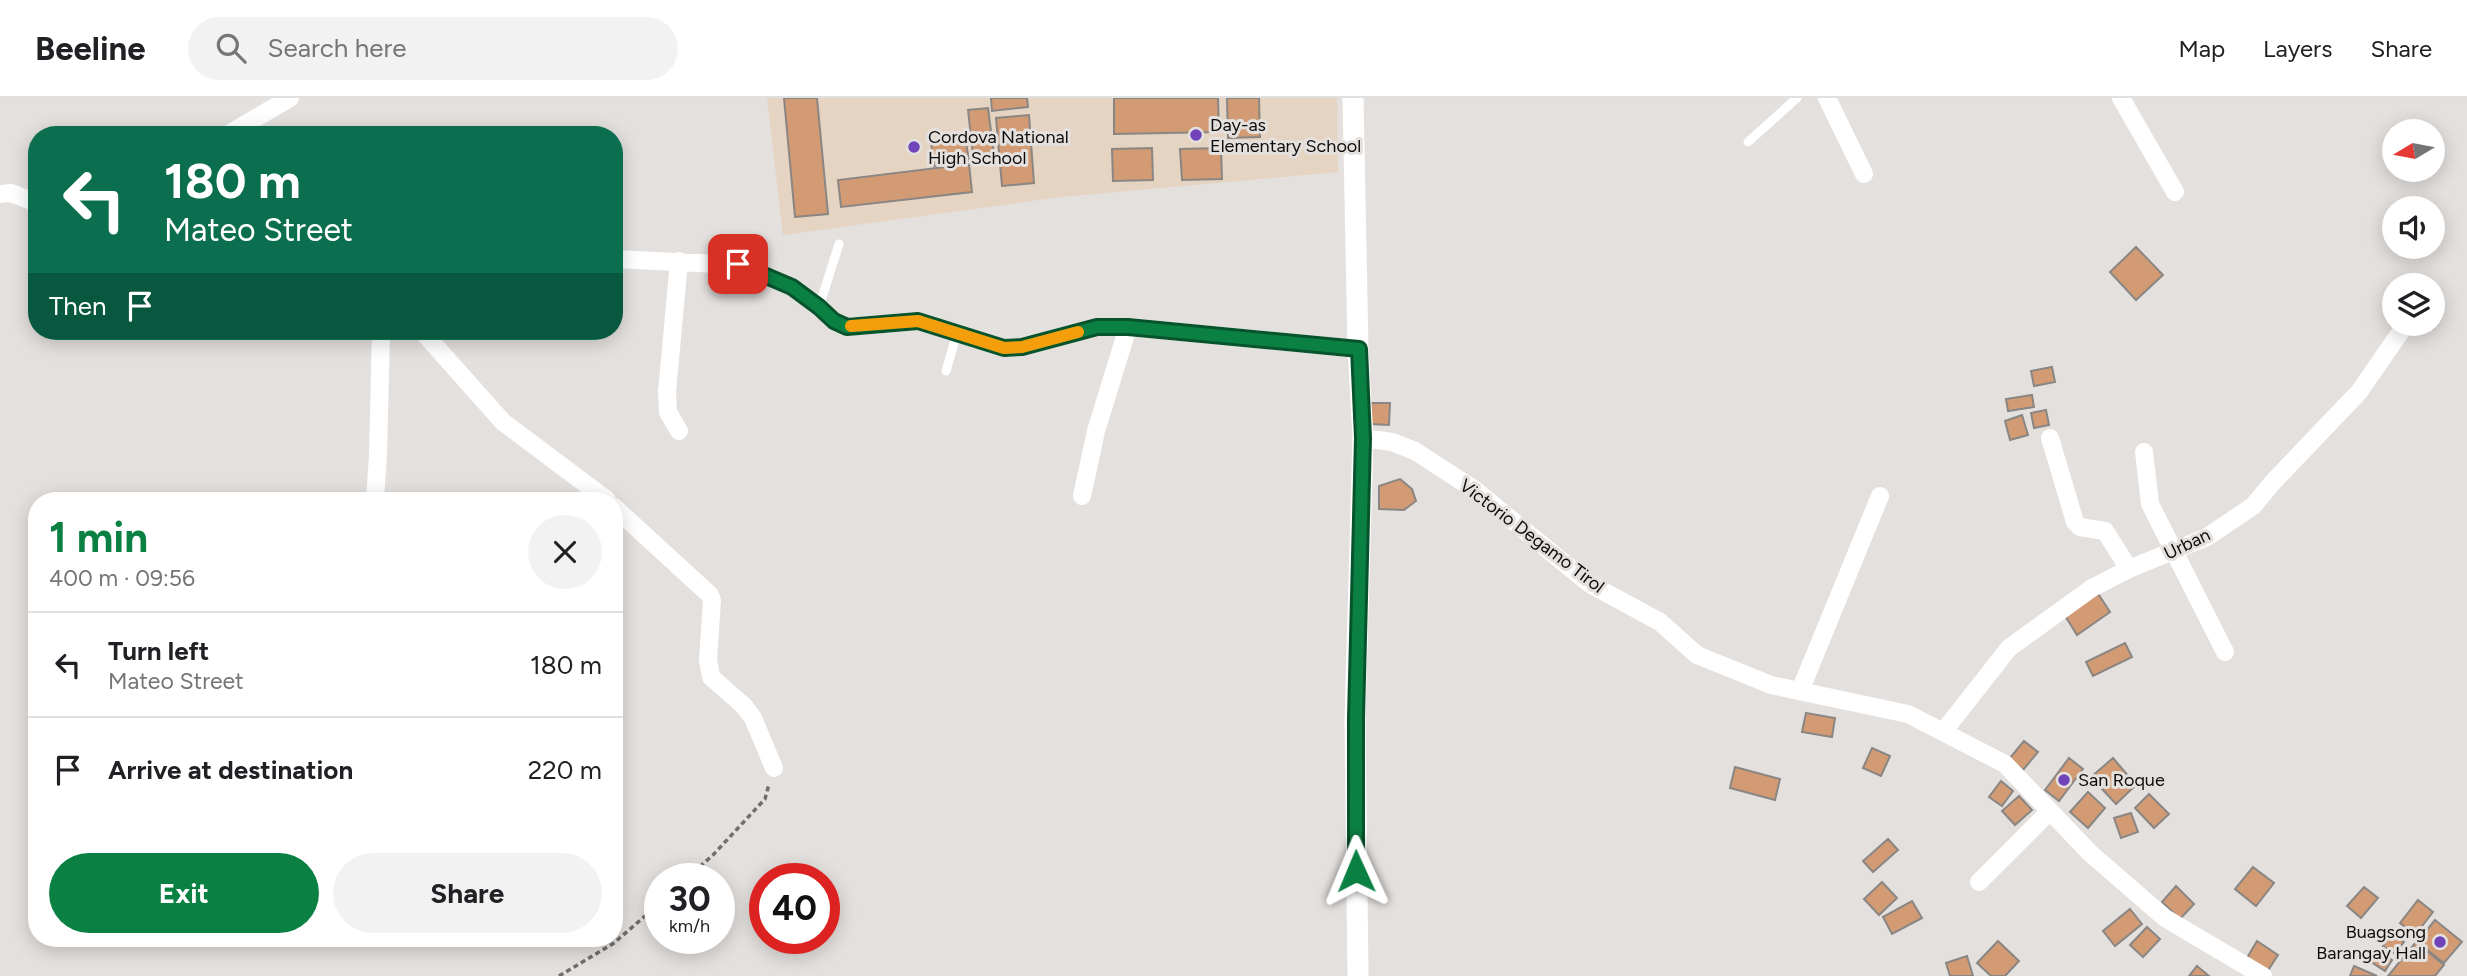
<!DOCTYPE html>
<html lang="en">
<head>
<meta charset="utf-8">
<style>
	:root { --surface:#fff; --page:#f2f2f2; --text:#202124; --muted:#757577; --line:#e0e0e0; --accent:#0b8043 }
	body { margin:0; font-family:Figtree,sans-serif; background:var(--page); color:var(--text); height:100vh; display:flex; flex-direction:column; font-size:26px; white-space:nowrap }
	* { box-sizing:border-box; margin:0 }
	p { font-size:23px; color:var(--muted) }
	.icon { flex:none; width:38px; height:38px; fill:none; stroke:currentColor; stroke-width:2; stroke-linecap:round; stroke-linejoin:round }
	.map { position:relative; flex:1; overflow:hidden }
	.sheet { position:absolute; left:28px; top:394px; width:595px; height:455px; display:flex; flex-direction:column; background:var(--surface); border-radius:28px; box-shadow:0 4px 18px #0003 }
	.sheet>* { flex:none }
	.hud { position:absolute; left:28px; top:28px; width:595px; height:214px; border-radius:28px; box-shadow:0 4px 18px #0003; background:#0b6e4f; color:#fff; overflow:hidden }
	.needle { width:46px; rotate:260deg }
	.tools { position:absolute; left:2382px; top:21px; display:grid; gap:14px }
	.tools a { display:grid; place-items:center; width:63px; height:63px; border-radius:50%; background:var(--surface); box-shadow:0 4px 18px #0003; font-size:35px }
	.speed { position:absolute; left:644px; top:765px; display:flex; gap:14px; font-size:35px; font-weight:700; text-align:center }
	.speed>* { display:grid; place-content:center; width:91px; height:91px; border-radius:50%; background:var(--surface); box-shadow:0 4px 18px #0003; line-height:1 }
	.speed small { font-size:18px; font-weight:400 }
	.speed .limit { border:10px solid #d22; background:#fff; color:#111 }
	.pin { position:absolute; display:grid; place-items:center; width:60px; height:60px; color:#fff; margin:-30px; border-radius:14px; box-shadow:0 4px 10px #0006 }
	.me { position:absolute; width:77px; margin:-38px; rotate:359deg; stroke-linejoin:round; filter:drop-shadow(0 0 5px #0008) }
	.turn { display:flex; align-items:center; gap:24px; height:147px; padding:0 21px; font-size:32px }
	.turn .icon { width:91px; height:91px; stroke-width:2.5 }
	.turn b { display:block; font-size:49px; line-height:60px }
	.then { display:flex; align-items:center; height:66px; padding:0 21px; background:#0003; gap:14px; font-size:26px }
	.round { display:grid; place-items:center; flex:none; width:74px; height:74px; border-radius:37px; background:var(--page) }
	.headline { display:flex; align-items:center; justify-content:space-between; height:119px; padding:0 21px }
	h1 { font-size:42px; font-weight:700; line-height:52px; color:var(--accent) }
	.action { display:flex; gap:14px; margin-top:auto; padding:14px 21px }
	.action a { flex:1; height:80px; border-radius:42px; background:var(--accent); color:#fff; font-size:28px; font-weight:700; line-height:80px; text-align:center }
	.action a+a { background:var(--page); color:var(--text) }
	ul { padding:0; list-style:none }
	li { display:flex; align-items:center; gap:21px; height:105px; padding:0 21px; border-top:2px solid var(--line) }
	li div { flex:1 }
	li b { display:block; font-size:26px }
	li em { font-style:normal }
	header { display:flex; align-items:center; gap:42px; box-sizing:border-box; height:98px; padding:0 35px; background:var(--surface); border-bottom:2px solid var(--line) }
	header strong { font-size:33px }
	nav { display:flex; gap:38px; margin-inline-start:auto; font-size:24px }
	.search { width:490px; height:63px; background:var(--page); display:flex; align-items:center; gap:18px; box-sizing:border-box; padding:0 24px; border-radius:38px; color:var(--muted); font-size:26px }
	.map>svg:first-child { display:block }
	.education { fill:#e6d4c3 }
	.building { fill:#d39b73; stroke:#898684; stroke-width:2 }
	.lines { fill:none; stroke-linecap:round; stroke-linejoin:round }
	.path { stroke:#716e6d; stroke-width:3.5; stroke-dasharray:5 3.5; stroke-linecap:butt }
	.service { stroke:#fff; stroke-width:9 }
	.minor { stroke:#fff; stroke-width:18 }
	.tertiary { stroke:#fff; stroke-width:21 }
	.route-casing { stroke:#07532c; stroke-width:18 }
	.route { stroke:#0b8043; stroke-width:12 }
	.slow { stroke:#f59e0b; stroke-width:12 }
	.poi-dot { fill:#7043bb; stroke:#e4e0de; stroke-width:2.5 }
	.labels { text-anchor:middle; stroke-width:6; stroke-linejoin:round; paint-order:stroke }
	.poi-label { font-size:18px; fill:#0d0c0b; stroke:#e4e0de; text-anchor:start }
	.street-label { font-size:18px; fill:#0d0c0b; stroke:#e4e0de }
</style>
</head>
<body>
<header>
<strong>Beeline</strong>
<div class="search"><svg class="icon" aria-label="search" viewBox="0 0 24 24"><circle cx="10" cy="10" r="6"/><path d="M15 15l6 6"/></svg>Search here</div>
<nav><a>Map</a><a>Layers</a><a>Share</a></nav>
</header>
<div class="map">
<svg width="2467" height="878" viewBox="0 0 2467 878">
	<rect width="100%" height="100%" fill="#e4e0de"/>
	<!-- education -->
	<path class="education" d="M 767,0 L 1337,0 L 1338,74 L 1061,99 L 783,137 Z"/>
	<!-- building -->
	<path class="building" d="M 784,0 L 817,0 L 828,116 L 795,119 Z
		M 991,0 L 1027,0 L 1028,9 L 992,13 Z
		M 1114,0 L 1218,0 L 1219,34 L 1114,36 Z
		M 1227,0 L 1259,0 L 1260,39 L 1228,40 Z
		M 988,10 L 995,64 L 974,66 L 968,12 Z
		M 1029,17 L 1034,85 L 1002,88 L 996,20 Z
		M 965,38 L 969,63 L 934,68 L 931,43 Z
		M 1152,50 L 1153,82 L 1113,83 L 1112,51 Z
		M 1221,50 L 1222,81 L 1182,82 L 1180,51 Z
		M 969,66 L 972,94 L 841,109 L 838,82 Z
		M 2136,149 L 2163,177 L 2136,202 L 2110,174 Z
		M 2052,269 L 2055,284 L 2034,288 L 2031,273 Z
		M 2032,297 L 2034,309 L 2008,313 L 2006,301 Z
		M 1371,305 L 1390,305 L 1389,327 L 1370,326 Z
		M 2046,312 L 2049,327 L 2034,330 L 2031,315 Z
		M 2022,317 L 2028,337 L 2010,342 L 2005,323 Z
		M 1400,381 L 1412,391 L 1416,403 L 1404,412 L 1379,411 L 1379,388 Z
		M 2097,494 L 2110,514 L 2077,537 L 2064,516 Z
		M 2125,545 L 2132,559 L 2093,578 L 2086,564 Z
		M 1806,615 L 1835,620 L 1832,639 L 1802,634 Z
		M 2024,643 L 2038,654 L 2023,672 L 2009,661 Z
		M 1872,650 L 1890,658 L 1881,678 L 1863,670 Z
		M 2069,660 L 2083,671 L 2059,703 L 2045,692 Z
		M 2113,660 L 2136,687 L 2116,706 L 2091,679 Z
		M 1735,669 L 1780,681 L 1775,702 L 1730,690 Z
		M 2001,683 L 2013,693 L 2002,708 L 1989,699 Z
		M 2088,694 L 2105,710 L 2088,730 L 2070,714 Z
		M 2149,696 L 2169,716 L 2154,730 L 2135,710 Z
		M 2019,698 L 2032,712 L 2015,727 L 2002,713 Z
		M 2131,715 L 2138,734 L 2121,740 L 2114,720 Z
		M 1888,741 L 1898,752 L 1873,774 L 1863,763 Z
		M 2253,769 L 2274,785 L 2256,808 L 2235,791 Z
		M 1882,784 L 1897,800 L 1879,817 L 1864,801 Z
		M 2176,788 L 2194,806 L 2180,821 L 2162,804 Z
		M 2364,789 L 2378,800 L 2361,820 L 2347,808 Z
		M 2418,802 L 2433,814 L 2415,837 L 2400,825 Z
		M 1912,803 L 1922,820 L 1892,836 L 1883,819 Z
		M 2130,811 L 2142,826 L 2115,848 L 2103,833 Z
		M 2435,822 L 2462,844 L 2444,865 L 2417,844 Z
		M 2147,829 L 2160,841 L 2143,859 L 2130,847 Z
		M 2391,835 L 2404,844 L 2395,856 L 2383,848 Z
		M 1998,843 L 2019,863 L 2005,878 L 1991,878 L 1977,865 Z
		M 2257,843 L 2278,857 L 2267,874 L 2247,860 Z
		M 2416,844 L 2444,867 L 2435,878 L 2388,878 Z
		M 2378,853 L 2392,862 L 2385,873 L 2371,864 Z
		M 1967,858 L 1973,878 L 1950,878 L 1946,865 Z
		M 2197,868 L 2209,878 L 2189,878 Z
		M 2354,868 L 2377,878 L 2350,878 Z"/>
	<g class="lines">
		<!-- path -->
		<path class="path" d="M 687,780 L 713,757 L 765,701 L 769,686
			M 559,878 L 614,845 L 660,805"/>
		<!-- service -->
		<path class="service" d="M 1748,44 L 1797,0
			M 819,209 L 839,146
			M 946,273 L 957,235"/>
		<!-- minor -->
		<path class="minor" d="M 1827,0 L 1864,76
			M 2121,0 L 2175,94
			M 227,37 L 290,0
			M 0,96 L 11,95 L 37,105
			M 614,161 L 739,167 L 792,189 L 819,209 L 834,223 L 847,229 L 918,223 L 1004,250 L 1022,249 L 1097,229 L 1128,229 L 1358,251
			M 679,163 L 667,294 L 668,314 L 679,333
			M 422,233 L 503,324 L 607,402
			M 1363,340 L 1392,344 L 1415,353 L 1475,392 L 1590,486 L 1660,524 L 1697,557 L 1771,587 L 1908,616 L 2005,666 L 2090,755 L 2165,820 L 2263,878
			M 2050,340 L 2075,424 L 2080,429 L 2105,433 L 2129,471
			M 2144,354 L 2150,406 L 2225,554
			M 1082,398 L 1096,333 L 1128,229
			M 375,402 L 378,357 L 381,233
			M 614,409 L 710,497 L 712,502 L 708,562 L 711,579 L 744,608 L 753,620 L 774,670
			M 1800,593 L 1880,398
			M 1943,634 L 2009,550 L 2092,490 L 2129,471 L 2207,439 L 2253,408 L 2273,384 L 2359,294 L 2406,226
			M 1979,784 L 2049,714"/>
		<!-- tertiary -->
		<path class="tertiary" d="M 1353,0 L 1358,251 L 1363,340 L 1355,620 L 1358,878"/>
	</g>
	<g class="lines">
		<defs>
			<path id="route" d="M 738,166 L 792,189 L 819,209 L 834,223 L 847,229 L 918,223 L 1004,250 L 1022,249 L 1097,229 L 1128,229 L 1359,251 L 1363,340 L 1356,620 L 1356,773"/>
		</defs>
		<!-- route casing -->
		<use href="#route" class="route-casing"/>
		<!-- route -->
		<use href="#route" class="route"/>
		<!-- slow -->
		<path class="slow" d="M 851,228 L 918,223 L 1004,250 L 1022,249 L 1078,234"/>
	</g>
	<!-- markers -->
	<g class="poi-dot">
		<circle cx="1196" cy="37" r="7"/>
		<circle cx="914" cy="49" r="7"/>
		<circle cx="2064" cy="682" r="7"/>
		<circle cx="2440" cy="844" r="7"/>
	</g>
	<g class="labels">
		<!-- poi labels -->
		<g class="poi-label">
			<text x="1210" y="33">Day-as<tspan x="1210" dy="21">Elementary School</tspan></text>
			<text x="928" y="45">Cordova National<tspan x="928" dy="21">High School</tspan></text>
			<text x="2078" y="688">San Roque</text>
			<text x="2426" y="840" text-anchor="end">Buagsong<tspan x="2426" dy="21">Barangay Hall</tspan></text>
		</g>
		<!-- street labels -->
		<g class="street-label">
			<text transform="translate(1532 438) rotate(37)" y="6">Victorio Degamo Tirol</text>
			<text transform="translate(2187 446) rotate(-26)" y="6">Urban</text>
		</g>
	</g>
</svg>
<div class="tools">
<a><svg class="needle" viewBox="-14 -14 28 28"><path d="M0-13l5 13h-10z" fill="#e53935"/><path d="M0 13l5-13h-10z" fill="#757577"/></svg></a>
<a><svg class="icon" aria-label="sound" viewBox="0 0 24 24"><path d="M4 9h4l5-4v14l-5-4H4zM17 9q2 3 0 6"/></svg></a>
<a><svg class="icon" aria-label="layers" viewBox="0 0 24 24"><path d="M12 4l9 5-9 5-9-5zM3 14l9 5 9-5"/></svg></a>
</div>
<div class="speed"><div>30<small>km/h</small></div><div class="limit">40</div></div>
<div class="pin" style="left:738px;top:166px;background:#d93025"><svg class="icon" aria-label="arrive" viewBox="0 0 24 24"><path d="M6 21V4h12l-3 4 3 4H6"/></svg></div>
<svg class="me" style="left:1356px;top:773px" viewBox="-20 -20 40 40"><path d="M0-17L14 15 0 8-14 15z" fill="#0b8043" stroke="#fff" stroke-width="4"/></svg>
<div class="hud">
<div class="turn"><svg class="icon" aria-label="left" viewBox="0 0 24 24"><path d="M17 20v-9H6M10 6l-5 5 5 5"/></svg><div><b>180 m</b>Mateo Street</div></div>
<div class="then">Then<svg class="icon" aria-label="arrive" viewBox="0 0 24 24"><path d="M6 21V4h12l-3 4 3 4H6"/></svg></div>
</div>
<section class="sheet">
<div class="headline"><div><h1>1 min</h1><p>400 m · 09:56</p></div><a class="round"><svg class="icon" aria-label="close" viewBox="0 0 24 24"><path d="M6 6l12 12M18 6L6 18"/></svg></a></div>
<ul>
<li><svg class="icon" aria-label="left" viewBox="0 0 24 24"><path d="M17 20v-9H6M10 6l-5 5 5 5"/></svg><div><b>Turn left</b><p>Mateo Street</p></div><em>180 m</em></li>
<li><svg class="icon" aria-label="arrive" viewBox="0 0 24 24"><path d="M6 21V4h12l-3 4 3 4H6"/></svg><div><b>Arrive at destination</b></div><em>220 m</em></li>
</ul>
<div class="action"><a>Exit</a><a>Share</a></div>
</section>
</div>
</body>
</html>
